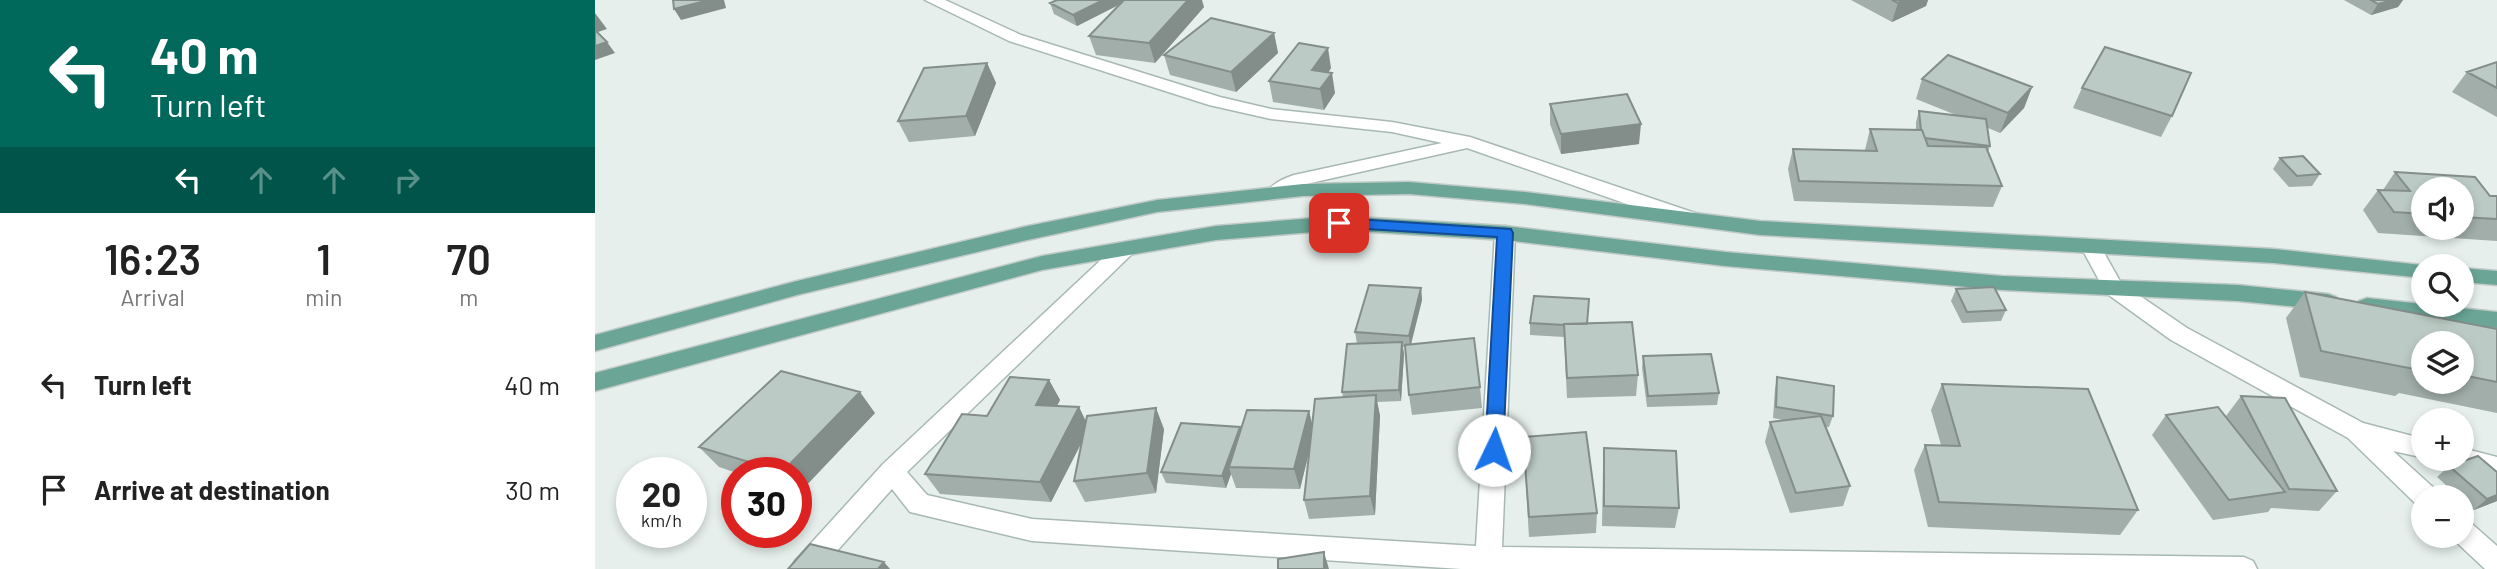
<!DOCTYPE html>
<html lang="en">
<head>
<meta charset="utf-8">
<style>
	:root { --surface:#fff; --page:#f2f2f2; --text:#222; --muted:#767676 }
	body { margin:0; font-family:Barlow,sans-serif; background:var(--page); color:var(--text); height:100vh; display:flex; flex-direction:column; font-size:26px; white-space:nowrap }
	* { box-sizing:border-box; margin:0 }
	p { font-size:23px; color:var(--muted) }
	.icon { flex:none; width:38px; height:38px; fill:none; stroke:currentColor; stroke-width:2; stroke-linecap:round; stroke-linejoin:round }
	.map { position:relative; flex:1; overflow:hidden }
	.drawer { display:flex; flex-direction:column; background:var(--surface); width:595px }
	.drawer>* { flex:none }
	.banner { background:#00695c; color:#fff; overflow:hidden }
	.controls { position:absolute; left:1816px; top:177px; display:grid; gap:14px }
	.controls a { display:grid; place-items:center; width:63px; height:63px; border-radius:50%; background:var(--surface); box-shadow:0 4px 10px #0003; font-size:35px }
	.speed { position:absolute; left:21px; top:457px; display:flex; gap:14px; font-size:35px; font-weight:700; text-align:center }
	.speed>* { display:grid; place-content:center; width:91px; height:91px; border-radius:50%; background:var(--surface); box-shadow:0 4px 10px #0003; line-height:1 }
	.speed small { font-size:18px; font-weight:400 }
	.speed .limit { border:10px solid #d22; background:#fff; color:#111 }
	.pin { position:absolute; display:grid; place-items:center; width:60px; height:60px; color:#fff; margin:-30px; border-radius:14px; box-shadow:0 4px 10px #0006 }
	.me { position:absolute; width:77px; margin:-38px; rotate:3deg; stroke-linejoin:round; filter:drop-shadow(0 0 5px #0008) }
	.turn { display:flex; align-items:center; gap:24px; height:147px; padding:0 35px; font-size:32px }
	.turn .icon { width:91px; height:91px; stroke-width:2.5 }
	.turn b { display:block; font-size:49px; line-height:60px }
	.lanes { display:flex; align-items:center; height:66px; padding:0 35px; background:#0003; justify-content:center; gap:35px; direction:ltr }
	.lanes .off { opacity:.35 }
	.eta { display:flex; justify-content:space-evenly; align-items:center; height:119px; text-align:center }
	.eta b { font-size:42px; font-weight:600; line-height:49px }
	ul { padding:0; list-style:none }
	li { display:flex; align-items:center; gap:21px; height:105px; padding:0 35px }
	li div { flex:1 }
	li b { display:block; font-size:26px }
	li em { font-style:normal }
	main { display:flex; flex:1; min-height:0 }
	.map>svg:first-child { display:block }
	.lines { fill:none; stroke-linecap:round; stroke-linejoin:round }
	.minor-casing { stroke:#a8b8b2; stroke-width:3 }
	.major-casing { stroke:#c2cac8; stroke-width:3 }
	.minor { fill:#fff; fill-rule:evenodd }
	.major { fill:#6aa596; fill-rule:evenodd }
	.wall { fill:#a1aea9; fill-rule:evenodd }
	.shaded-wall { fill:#838d89 }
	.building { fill:#bbcac4; stroke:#838d89; stroke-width:2 }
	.route { fill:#1a73e8; stroke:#114b97; stroke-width:2 }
</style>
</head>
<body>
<main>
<section class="drawer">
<div class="banner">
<div class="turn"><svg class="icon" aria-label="left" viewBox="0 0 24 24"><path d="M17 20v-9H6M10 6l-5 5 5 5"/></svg><div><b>40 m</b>Turn left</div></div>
<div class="lanes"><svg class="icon" aria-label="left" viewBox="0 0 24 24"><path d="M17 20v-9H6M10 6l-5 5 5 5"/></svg><svg class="icon off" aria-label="ahead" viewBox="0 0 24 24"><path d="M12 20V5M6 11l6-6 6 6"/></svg><svg class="icon off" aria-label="ahead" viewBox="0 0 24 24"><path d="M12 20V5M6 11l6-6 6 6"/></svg><svg class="icon off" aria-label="right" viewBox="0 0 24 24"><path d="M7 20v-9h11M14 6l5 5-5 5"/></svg></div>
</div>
<div class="eta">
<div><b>16:23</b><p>Arrival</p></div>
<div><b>1</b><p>min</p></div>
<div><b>70</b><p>m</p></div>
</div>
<ul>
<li><svg class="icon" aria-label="left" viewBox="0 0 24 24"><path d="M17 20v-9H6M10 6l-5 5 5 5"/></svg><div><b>Turn left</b></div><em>40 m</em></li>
<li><svg class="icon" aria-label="arrive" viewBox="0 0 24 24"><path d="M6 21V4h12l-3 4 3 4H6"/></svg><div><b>Arrive at destination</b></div><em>30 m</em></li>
</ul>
</section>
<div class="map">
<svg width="1902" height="569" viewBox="0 0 1902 569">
	<rect width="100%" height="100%" fill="#e6efeb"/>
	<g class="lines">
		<defs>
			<path id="minor" d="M 330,0 L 350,0 L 426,35 L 625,97 L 676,109 L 797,122 L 875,137 L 1100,213 L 1103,218 L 1100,223 L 1086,223 L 872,148 L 711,184 C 698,189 688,201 674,197 L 671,193 C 678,183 688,179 699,175 L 847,143 L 797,132 L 676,119 L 614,105 L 414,41 Z
				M 910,226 L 917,228 L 920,233 L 907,547 L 1649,557 L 1658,561 L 1662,569 L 866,569 L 437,541 L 315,512 L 297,489 L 226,569 L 196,569 L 200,561 L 288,464 L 524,243 L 538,243 L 541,248 L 538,253 L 312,472 L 332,495 L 437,519 L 881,546 L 900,233 L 903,228 Z
				M 1496,240 L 1503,242 L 1526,283 L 1592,328 L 1768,423 L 1829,439 L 1830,458 L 1798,451 L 1840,489 L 1844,497 L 1829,497 L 1829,507 L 1822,505 L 1753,438 L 1576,340 L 1511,293 L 1486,247 L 1489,242 Z
				M 1867,448 L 1902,457 L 1902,477 L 1858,465 L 1855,458 L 1867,458 Z
				M 1867,520 L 1876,523 L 1902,546 L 1902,569 L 1890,569 L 1858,539 L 1856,536 L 1867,536 Z"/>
			<path id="major" d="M 814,182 L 930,192 L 1165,221 L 1679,249 L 1836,266 L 1829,266 L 1829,278 L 1679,263 L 1165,235 L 930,204 L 814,194 L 708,196 L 562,212 L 428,241 L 202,295 L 0,351 L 0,335 L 202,281 L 428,227 L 562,200 L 708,184 Z
				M 744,216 L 910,226 L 1130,252 L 1407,276 L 1643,285 L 1733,294 L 1741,297 L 1744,302 L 1741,307 L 1733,310 L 1643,301 L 1407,290 L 1130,266 L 910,240 L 744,230 L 621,240 L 447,270 L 0,391 L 0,373 L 447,256 L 621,226 Z
				M 1867,268 L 1902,271 L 1902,285 L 1867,282 Z
				M 1772,298 L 1902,312 L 1902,328 L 1764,311 L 1761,306 L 1764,301 Z"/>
		</defs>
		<!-- minor casing -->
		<use href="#minor" class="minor-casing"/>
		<!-- major casing -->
		<use href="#major" class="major-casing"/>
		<!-- minor -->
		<use href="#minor" class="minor"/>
		<!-- major -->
		<use href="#major" class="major"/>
	</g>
	<!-- wall -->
	<path class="wall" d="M 1256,0 L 1333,0 L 1331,6 L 1297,22 Z
		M 1749,0 L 1808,0 L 1803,7 L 1776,15 Z
		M 455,3 L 609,7 L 560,63 L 501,55 L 494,36 L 524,5 L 482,26 L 459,14 Z
		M 679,33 L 683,53 L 641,92 L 575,75 L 569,55 Z
		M 1902,62 L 1902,117 L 1857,92 L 1872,72 Z
		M 392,63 L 401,83 L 380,136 L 314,142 L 303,121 Z
		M 736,68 L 733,73 L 740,93 L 729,110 L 678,102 L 674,81 Z
		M 1327,79 L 1437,87 L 1429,108 L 1405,133 L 1393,128 L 1395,146 L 1393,152 L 1407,186 L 1398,207 L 1199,201 L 1193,169 L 1198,149 L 1270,150 L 1275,129 L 1321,130 L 1321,122 L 1324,111 L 1361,115 L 1321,99 Z
		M 1487,88 L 1577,116 L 1566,137 L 1478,108 Z
		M 955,104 L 1044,144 L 966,154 L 955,124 Z
		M 1685,158 L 1725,174 L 1717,186 L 1694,187 L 1678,169 Z
		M 1800,172 L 1895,196 L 1902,196 L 1902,241 L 1783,233 L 1768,210 L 1783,190 L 1788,190 ZM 1829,189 L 1867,189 L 1867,228 L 1829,228 Z
		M 826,288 L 827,300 L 816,344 L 885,387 L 887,408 L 817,415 L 814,395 L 810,347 L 808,347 L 809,354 L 806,401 L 782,402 L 785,416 L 780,515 L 714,519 L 709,500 L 714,452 L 705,489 L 641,488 L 636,474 L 631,488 L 571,483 L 566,472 L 645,427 L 714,411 L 717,424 L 748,397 L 747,392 L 762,344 L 760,332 Z
		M 1361,289 L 1411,310 L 1406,321 L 1367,323 L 1356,301 Z
		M 1710,292 L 1902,329 L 1902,413 L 1804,393 L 1800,396 L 1705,377 L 1691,318 ZM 1829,343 L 1867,343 L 1867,382 L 1829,382 Z
		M 935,323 L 992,324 L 1043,375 L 1041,396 L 972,398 L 969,337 L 935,335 Z
		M 1048,356 L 1124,393 L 1122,405 L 1052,407 L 1047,368 Z
		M 1182,377 L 1238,416 L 1234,427 L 1231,427 L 1255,486 L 1248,506 L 1195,513 L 1170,442 L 1175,422 L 1188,420 L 1178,418 L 1180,389 Z
		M 454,380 L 465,400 L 462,406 L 484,407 L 491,422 L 569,429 L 561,493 L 490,502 L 479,481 L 487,442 L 456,502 L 345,494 L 330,474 L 392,416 Z
		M 1347,384 L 1543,510 L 1525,535 L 1333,527 L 1319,470 L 1330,445 L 1346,445 L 1336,410 Z
		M 1646,396 L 1742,491 L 1724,511 L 1676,508 L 1673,512 L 1618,520 L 1557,435 L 1571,415 L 1631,416 Z
		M 280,413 L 205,492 L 201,491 L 201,472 L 142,473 L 124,467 L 104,447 Z
		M 928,437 L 1002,513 L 1001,533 L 934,537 Z
		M 1009,448 L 1084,508 L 1080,528 L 1007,526 L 1008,468 Z
		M 1854,466 L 1902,501 L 1879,510 L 1867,500 L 1867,497 L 1864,497 L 1842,477 Z"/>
	<!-- shaded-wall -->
	<path class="shaded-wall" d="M 114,0 L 129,0 L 131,8 L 86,20 L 79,9 Z
		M 508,0 L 528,0 L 529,2 L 482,26 L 478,15 Z
		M 593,0 L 607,0 L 609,7 L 560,63 L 554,43 Z
		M 1309,0 L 1333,0 L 1331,6 L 1297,22 L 1303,3 Z
		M 1798,0 L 1808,0 L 1803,7 L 1776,15 L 1783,4 Z
		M 0,13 L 12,29 L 0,33 Z
		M 679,33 L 683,53 L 641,92 L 636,72 Z
		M 12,42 L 20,53 L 0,60 L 0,46 Z
		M 733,48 L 736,68 L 721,90 L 717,70 Z
		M 392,63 L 401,83 L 380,136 L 371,116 Z
		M 737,73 L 740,93 L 729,110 L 725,89 Z
		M 1437,87 L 1429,108 L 1405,133 L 1413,113 Z
		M 1046,124 L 1044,144 L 966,154 L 966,134 Z
		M 826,288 L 827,300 L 815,348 L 814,336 Z
		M 807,342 L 809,354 L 806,401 L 804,390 Z
		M 454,380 L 465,400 L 452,425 L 441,405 Z
		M 265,392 L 280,413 L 205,492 L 201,488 L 201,472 L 187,472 Z
		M 781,395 L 785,416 L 780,515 L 775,496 Z
		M 484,407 L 494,428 L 456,502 L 445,482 Z
		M 561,408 L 569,429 L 561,493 L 552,473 Z
		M 714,411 L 719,432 L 705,489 L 699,469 Z
		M 645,427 L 649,439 L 634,467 L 636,474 L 631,488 L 627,476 Z
		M 1902,495 L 1902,501 L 1879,510 L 1892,499 Z
		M 729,552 L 734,569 L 729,569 Z
		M 289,562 L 295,569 L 283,569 Z"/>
	<!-- building -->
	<path class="building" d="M 78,0 L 114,0 L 79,9 Z
		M 462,0 L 508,0 L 478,15 L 455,3 Z
		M 529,0 L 593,0 L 554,43 L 494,36 Z
		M 1297,0 L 1309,0 L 1303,3 Z
		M 1776,0 L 1798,0 L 1783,4 Z
		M 616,18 L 679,33 L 636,72 L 569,55 Z
		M 0,30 L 12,42 L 0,46 Z
		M 704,43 L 733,48 L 717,70 L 737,73 L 725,89 L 674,81 Z
		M 1510,47 L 1596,73 L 1577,116 L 1487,88 Z
		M 1353,55 L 1437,87 L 1413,113 L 1327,79 Z
		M 1902,62 L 1902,88 L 1872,72 Z
		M 392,63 L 371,116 L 303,121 L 329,68 Z
		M 1032,94 L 1046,124 L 966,134 L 955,104 Z
		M 1324,111 L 1391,119 L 1395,146 L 1330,138 L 1327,130 L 1326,130 Z
		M 1275,129 L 1327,130 L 1333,146 L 1391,147 L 1407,186 L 1204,181 L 1198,149 L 1282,151 Z
		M 1708,156 L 1725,174 L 1702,176 L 1685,158 Z
		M 1800,172 L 1880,177 L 1895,196 L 1902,196 L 1902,219 L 1867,217 L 1867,189 L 1829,189 L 1829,214 L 1799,212 L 1783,190 L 1815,191 Z
		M 774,285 L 826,288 L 814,336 L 760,332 Z
		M 1399,287 L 1411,310 L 1372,312 L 1361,289 Z
		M 1710,292 L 1902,329 L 1902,382 L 1867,375 L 1867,343 L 1829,343 L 1829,367 L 1822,365 L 1824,370 L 1726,351 Z
		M 939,296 L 994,299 L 992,324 L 969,324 L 969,325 L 935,323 Z
		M 1037,322 L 1043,375 L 972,378 L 969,324 Z
		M 879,338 L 885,387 L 814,395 L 810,345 Z
		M 807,342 L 804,390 L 747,392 L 752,344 Z
		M 1116,354 L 1124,393 L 1053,396 L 1048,356 Z
		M 186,371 L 265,392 L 187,472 L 104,447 Z
		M 415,377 L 454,380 L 441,405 L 484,407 L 445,482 L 330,474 L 367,414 L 392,416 Z
		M 1182,377 L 1239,386 L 1238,416 L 1181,407 Z
		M 1347,384 L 1493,389 L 1543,510 L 1344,502 L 1330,445 L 1365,446 Z
		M 781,395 L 775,496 L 709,500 L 720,399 Z
		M 1646,396 L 1690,398 L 1742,491 L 1694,489 Z
		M 1623,407 L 1690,492 L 1634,500 L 1571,415 Z
		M 561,408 L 552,473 L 479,481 L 492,416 Z
		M 652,410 L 714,411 L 699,469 L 634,467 Z
		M 1226,416 L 1255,486 L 1201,493 L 1175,422 Z
		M 586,423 L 645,427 L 627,476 L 566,472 Z
		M 991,432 L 1002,513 L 934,517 L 928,437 Z
		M 1009,448 L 1081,451 L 1084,508 L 1009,506 Z
		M 1883,456 L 1902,472 L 1902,495 L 1892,499 L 1854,466 Z
		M 215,544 L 289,562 L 283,569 L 193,569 Z
		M 729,552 L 729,569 L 683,569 L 683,559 Z"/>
	<!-- route -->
	<path class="route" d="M 744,218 L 916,229 L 918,233 L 908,450 L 906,455 L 899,458 L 893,455 L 890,450 L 902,237 L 739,227 L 737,223 L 739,220 Z"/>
</svg>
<div class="controls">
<a><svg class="icon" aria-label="sound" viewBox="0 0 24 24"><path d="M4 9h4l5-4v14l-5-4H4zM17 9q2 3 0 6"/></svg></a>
<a><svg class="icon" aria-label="search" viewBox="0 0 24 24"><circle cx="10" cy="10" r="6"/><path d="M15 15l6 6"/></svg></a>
<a><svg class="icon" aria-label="layers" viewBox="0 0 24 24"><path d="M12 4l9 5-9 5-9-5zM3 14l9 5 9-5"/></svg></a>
<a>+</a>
<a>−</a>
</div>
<div class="speed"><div>20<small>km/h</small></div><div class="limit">30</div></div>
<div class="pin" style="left:744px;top:223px;background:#d93025"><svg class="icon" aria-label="arrive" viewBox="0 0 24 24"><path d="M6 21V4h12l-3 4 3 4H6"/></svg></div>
<svg class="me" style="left:899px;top:450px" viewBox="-20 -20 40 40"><circle r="19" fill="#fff"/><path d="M0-13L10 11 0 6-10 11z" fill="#1a73e8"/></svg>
</div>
</main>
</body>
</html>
